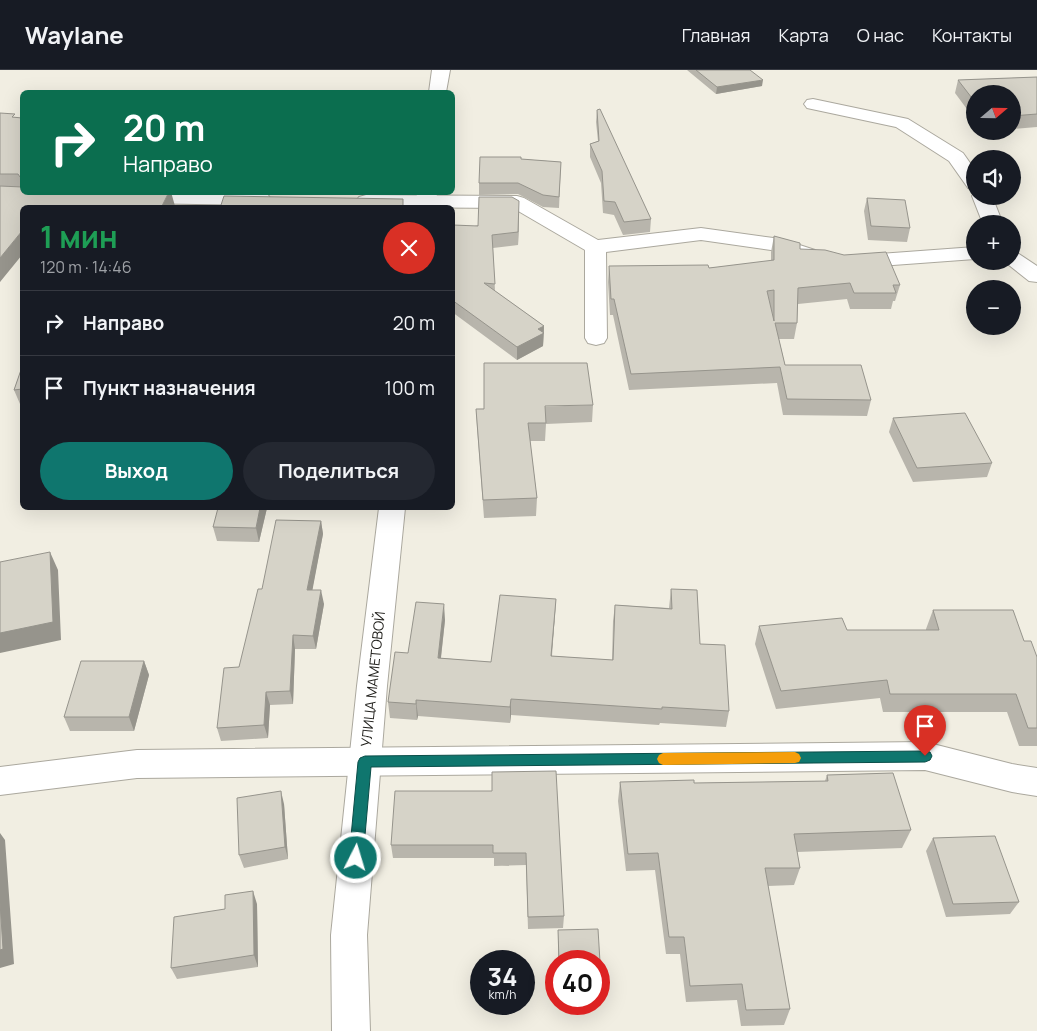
<!DOCTYPE html>
<html lang="ru">
<head>
<meta charset="utf-8">
<style>
	:root { --surface:#171b24; --page:#242831; --text:#f1f3f6; --muted:#9ea1a6; --line:#363941; --accent:#0f766e }
	body { margin:0; font-family:Manrope,sans-serif; background:var(--page); color:var(--text); height:100vh; display:flex; flex-direction:column; font-size:19px; white-space:nowrap }
	* { box-sizing:border-box; margin:0 }
	p { font-size:16px; color:var(--muted) }
	.icon { flex:none; width:28px; height:28px; fill:none; stroke:currentColor; stroke-width:2; stroke-linecap:round; stroke-linejoin:round }
	.map { position:relative; flex:1; overflow:hidden }
	.side { position:absolute; left:20px; top:135px; width:435px; height:305px; display:flex; flex-direction:column; background:var(--surface); border-radius:8px; box-shadow:0 5px 20px #0002 }
	.side>* { flex:none }
	.banner { position:absolute; left:20px; top:20px; width:435px; height:105px; border-radius:8px; box-shadow:0 5px 20px #0002; background:#0b6e4f; color:#fff; overflow:hidden }
	.needle { width:32px; rotate:70deg }
	.fabs { position:absolute; left:966px; top:15px; display:grid; gap:10px }
	.fabs a { display:grid; place-items:center; width:55px; height:55px; border-radius:50%; background:var(--surface); box-shadow:0 5px 20px #0002; font-size:25px }
	.speed { position:absolute; left:470px; top:880px; display:flex; gap:10px; font-size:25px; font-weight:700; text-align:center }
	.speed>* { display:grid; place-content:center; width:65px; height:65px; border-radius:50%; background:var(--surface); box-shadow:0 5px 20px #0002; line-height:1 }
	.speed small { font-size:12px; font-weight:400 }
	.speed .limit { border:8px solid #d22; background:#fff; color:#111 }
	.pin { position:absolute; display:grid; place-items:center; width:42px; height:42px; color:#fff; margin:-51px -21px; border-radius:50% 50% 50% 0; rotate:-45deg; box-shadow:0 0 5px #0007 }
	.pin .icon { rotate:45deg }
	.me { position:absolute; width:55px; margin:-28px; rotate:5deg; stroke-linejoin:round; filter:drop-shadow(0 0 4px #0008) }
	.turn { display:flex; align-items:center; gap:18px; height:105px; padding:0 20px; font-size:22px }
	.turn .icon { width:65px; height:65px; stroke-width:2.5 }
	.turn b { display:block; font-size:35px; line-height:42px }
	.round { display:grid; place-items:center; flex:none; width:52px; height:52px; border-radius:26px; background:var(--page) }
	.headline { display:flex; align-items:center; justify-content:space-between; height:85px; padding:0 20px }
	h1 { font-size:30px; font-weight:700; line-height:38px; color:#1e9e55 }
	.action { display:flex; gap:10px; margin-top:auto; padding:10px 20px }
	.action a { flex:1; height:58px; border-radius:30px; background:var(--accent); color:#fff; font-size:20px; font-weight:700; line-height:58px; text-align:center }
	.action a+a { background:var(--page); color:var(--text) }
	ul { padding:0; list-style:none }
	li { display:flex; align-items:center; gap:15px; height:65px; padding:0 20px; border-top:1px solid var(--line) }
	li div { flex:1 }
	li b { display:block; font-size:19px }
	li em { font-style:normal }
	header { display:flex; align-items:center; gap:30px; box-sizing:border-box; height:70px; padding:0 25px; background:var(--surface); border-bottom:1px solid var(--line) }
	header strong { font-size:24px }
	nav { display:flex; gap:28px; margin-inline-start:auto; font-size:18px }
	.map>svg:first-child { display:block }
	.lines { fill:none; stroke-linecap:round; stroke-linejoin:round }
	.minor-casing { stroke:#aba89e; stroke-width:2 }
	.tertiary-casing { stroke:#aba89e; stroke-width:2 }
	.minor { fill:#fff; fill-rule:evenodd }
	.tertiary { fill:#fff; fill-rule:evenodd }
	.wall { fill:#b8b5ac }
	.shaded-wall { fill:#96948c }
	.building { fill:#d6d3c8; stroke:#96948c; fill-rule:evenodd }
	.route { fill:#0f766e; stroke:#0a4d48 }
	.slow { fill:#f59e0b }
	.labels { text-anchor:middle; stroke-width:4; stroke-linejoin:round; paint-order:stroke }
	.street-label { font-size:14px; fill:#201f1b; stroke:#fff }
</style>
</head>
<body>
<header>
<strong>Waylane</strong>
<nav><a>Главная</a><a>Карта</a><a>О нас</a><a>Контакты</a></nav>
</header>
<div class="map">
<svg width="1037" height="961" viewBox="0 0 1037 961">
	<rect width="100%" height="100%" fill="#f1eee2"/>
	<g class="lines">
		<defs>
			<path id="minor" d="M 813,29 L 908,49 L 963,83 L 975,100 L 975,120 L 968,118 L 949,91 L 896,57 L 807,38 L 804,34 L 807,30 Z
				M 975,122 L 975,126 L 992,126 L 1003,154 L 983,154 L 972,126 Z
				M 129,123 L 261,123 L 268,125 L 271,129 L 268,133 L 261,135 L 136,133 L 129,131 L 126,127 Z
				M 366,125 L 517,126 L 524,128 L 598,170 L 701,158 L 781,169 L 815,180 L 819,184 L 815,188 L 808,190 L 778,181 L 701,170 L 606,182 L 607,268 L 604,273 L 596,275 L 588,273 L 585,268 L 585,180 L 513,138 L 366,137 L 359,135 L 356,131 L 359,127 Z
				M 975,177 L 975,189 L 852,198 L 844,197 L 841,192 L 844,187 L 852,186 Z
				M 1012,182 L 1019,184 L 1037,196 L 1037,212 L 1029,211 L 1005,192 L 1004,191 L 1012,191 Z
				M 925,672 L 1012,694 L 1037,698 L 1037,726 L 1012,722 L 925,700 L 137,708 L 0,725 L 0,697 L 137,680 Z"/>
			<path id="tertiary" d="M 432,0 L 450,0 L 446,22 L 429,22 Z
				M 417,122 L 437,122 L 436,138 L 416,138 Z
				M 379,438 L 405,438 L 387,616 L 367,865 L 370,961 L 332,961 L 331,865 L 357,616 Z"/>
		</defs>
		<!-- minor casing -->
		<use href="#minor" class="minor-casing"/>
		<!-- tertiary casing -->
		<use href="#tertiary" class="tertiary-casing"/>
		<!-- minor -->
		<use href="#minor" class="minor"/>
		<!-- tertiary -->
		<use href="#tertiary" class="tertiary"/>
	</g>
	<!-- wall -->
	<path class="wall" d="M 687,0 L 750,0 L 762,16 L 716,24 Z
		M 1037,7 L 1037,57 L 1012,59 L 1012,24 L 975,24 L 975,50 L 955,23 L 958,10 Z
		M 597,40 L 651,149 L 650,162 L 623,165 L 614,145 L 603,143 L 601,113 L 590,87 L 590,74 L 598,71 L 596,52 Z
		M 0,43 L 17,48 L 22,48 L 22,122 L 175,136 L 22,138 L 0,212 Z
		M 521,89 L 561,92 L 559,138 L 543,137 L 518,124 L 479,125 L 479,113 Z
		M 348,122 L 408,122 L 408,123 Z
		M 867,128 L 910,158 L 907,172 L 868,170 L 864,141 Z
		M 519,144 L 518,175 L 493,178 L 495,221 L 544,256 L 544,263 L 543,276 L 517,290 L 452,242 L 452,162 Z
		M 774,166 L 800,179 L 900,215 L 895,231 L 893,231 L 891,239 L 850,239 L 847,229 L 798,234 L 797,253 L 794,269 L 779,269 L 785,295 L 871,330 L 867,346 L 783,345 L 777,313 L 629,320 L 613,245 L 610,245 L 608,212 L 609,196 L 709,198 L 771,191 L 771,182 Z
		M 22,297 L 22,334 L 20,334 L 14,320 Z
		M 593,335 L 592,352 L 546,354 L 545,371 L 530,371 L 537,428 L 536,446 L 484,448 L 477,357 L 476,339 Z
		M 893,348 L 992,393 L 987,407 L 913,412 L 889,362 Z
		M 267,438 L 259,472 L 217,471 L 213,457 Z
		M 321,451 L 323,464 L 312,520 L 324,534 L 316,579 L 295,579 L 293,634 L 270,635 L 268,668 L 221,671 L 217,658 L 239,597 L 262,519 Z
		M 671,519 L 700,574 L 729,641 L 726,657 L 660,653 L 659,655 L 511,645 L 510,653 L 418,646 L 417,650 L 390,648 L 388,632 L 408,583 L 445,550 L 441,588 L 491,592 L 556,529 L 552,586 L 612,590 L 613,551 L 615,535 L 669,538 Z
		M 933,540 L 1024,571 L 1037,587 L 1037,676 L 1019,676 L 1007,642 L 883,642 L 880,628 L 776,639 L 755,574 L 759,556 L 847,560 L 926,560 L 926,559 Z
		M 144,591 L 149,605 L 134,661 L 70,661 L 64,647 Z
		M 827,705 L 911,760 L 902,778 L 797,782 L 800,798 L 794,815 L 768,816 L 790,939 L 784,955 L 741,956 L 737,930 L 686,932 L 680,884 L 666,884 L 655,800 L 626,801 L 618,731 L 620,712 L 694,713 L 825,711 Z
		M 492,721 L 564,846 L 563,858 L 528,859 L 526,795 L 494,796 L 494,788 L 393,788 L 391,775 Z
		M 284,734 L 288,789 L 244,798 L 239,785 Z
		M 933,768 L 1019,832 L 1010,844 L 946,847 L 926,781 Z
		M 257,834 L 258,897 L 177,909 L 171,898 Z
		M 558,860 L 600,892 L 600,898 L 599,898 L 599,891 L 558,891 Z"/>
	<!-- shaded-wall -->
	<path class="shaded-wall" d="M 763,10 L 762,16 L 716,24 L 717,17 Z
		M 169,122 L 171,122 L 175,136 L 174,138 L 161,138 Z
		M 519,131 L 519,144 L 518,175 L 518,162 Z
		M 22,161 L 22,185 L 0,212 L 0,188 Z
		M 544,256 L 543,276 L 517,290 L 517,277 L 538,259 Z
		M 260,438 L 267,438 L 259,472 L 256,458 Z
		M 321,451 L 323,464 L 310,533 L 307,520 Z
		M 50,482 L 58,500 L 61,570 L 0,583 L 0,563 Z
		M 321,520 L 324,534 L 316,579 L 313,566 Z
		M 556,529 L 555,545 L 550,602 L 551,586 Z
		M 444,534 L 445,550 L 439,604 L 438,588 Z
		M 293,565 L 295,579 L 293,634 L 290,621 Z
		M 144,591 L 149,605 L 134,661 L 129,647 Z
		M 266,622 L 270,635 L 268,668 L 264,655 Z
		M 511,629 L 511,645 L 510,653 L 510,637 Z
		M 416,630 L 418,646 L 417,650 L 416,634 Z
		M 281,721 L 284,734 L 288,789 L 285,777 Z
		M 0,763 L 5,770 L 14,894 L 0,898 Z
		M 253,821 L 257,834 L 258,897 L 254,885 Z"/>
	<!-- building -->
	<path class="building" d="M 696,0 L 750,0 L 763,10 L 717,17 Z
		M 1037,7 L 1037,44 L 1012,46 L 1012,24 L 975,24 L 975,32 L 958,10 Z
		M 600,39 L 651,149 L 624,152 L 615,132 L 604,131 L 602,101 L 590,74 L 599,71 L 597,40 Z
		M 0,43 L 15,44 L 12,47 L 22,48 L 22,107 L 20,107 L 18,104 L 0,104 Z
		M 480,87 L 521,87 L 521,89 L 561,92 L 559,127 L 543,125 L 518,113 L 479,113 Z
		M 0,116 L 22,117 L 22,122 L 169,122 L 161,138 L 22,138 L 22,161 L 0,188 Z
		M 224,126 L 403,129 L 403,138 L 220,138 Z
		M 479,127 L 512,127 L 519,131 L 518,162 L 492,165 L 495,214 L 484,213 L 544,256 L 538,259 L 544,263 L 517,277 L 452,230 L 452,162 L 453,155 L 478,156 Z
		M 867,128 L 905,130 L 910,158 L 871,156 Z
		M 774,166 L 800,173 L 800,179 L 825,180 L 844,185 L 886,182 L 900,215 L 893,215 L 896,223 L 854,223 L 850,213 L 798,218 L 797,253 L 775,253 L 785,295 L 861,295 L 871,330 L 787,329 L 780,297 L 631,304 L 614,229 L 611,229 L 609,196 L 708,195 L 709,198 L 774,190 ZM 774,220 L 774,251 L 767,221 Z
		M 484,293 L 587,293 L 593,335 L 545,336 L 546,353 L 528,353 L 537,428 L 483,430 L 476,339 L 484,339 Z
		M 22,297 L 22,319 L 14,320 Z
		M 965,343 L 992,393 L 917,398 L 893,348 Z
		M 218,438 L 260,438 L 256,458 L 213,457 Z
		M 276,450 L 321,451 L 307,520 L 321,520 L 313,566 L 293,565 L 290,621 L 266,622 L 264,655 L 217,658 L 224,598 L 239,597 L 258,519 L 262,519 Z
		M 50,482 L 53,552 L 0,563 L 0,492 Z
		M 671,519 L 697,520 L 700,574 L 725,575 L 729,641 L 662,637 L 662,639 L 511,629 L 510,637 L 416,630 L 416,634 L 388,632 L 395,582 L 408,583 L 416,532 L 444,534 L 438,588 L 491,592 L 500,525 L 556,529 L 551,586 L 613,590 L 615,535 L 672,539 Z
		M 933,540 L 1013,540 L 1024,571 L 1031,571 L 1037,587 L 1037,658 L 1028,658 L 1016,624 L 890,624 L 887,610 L 781,621 L 759,556 L 842,548 L 847,560 L 939,560 Z
		M 81,591 L 144,591 L 129,647 L 64,647 Z
		M 556,701 L 564,846 L 528,847 L 526,783 L 493,783 L 493,775 L 391,775 L 395,721 L 492,721 L 492,702 Z
		M 893,703 L 911,760 L 794,764 L 800,798 L 765,798 L 790,939 L 746,940 L 742,914 L 690,916 L 684,867 L 669,867 L 658,783 L 628,784 L 620,712 L 694,710 L 694,713 L 828,711 L 827,705 Z
		M 281,721 L 285,777 L 239,785 L 237,728 Z
		M 995,766 L 1019,832 L 953,834 L 933,768 Z
		M 253,821 L 254,885 L 171,898 L 174,847 L 225,839 L 225,825 Z
		M 0,832 L 3,879 L 0,880 Z
		M 598,859 L 600,892 L 599,892 L 599,891 L 559,891 L 558,860 Z"/>
	<!-- route -->
	<path class="route" d="M 925,681 L 930,682 L 932,686 L 930,690 L 925,692 L 371,697 L 363,788 L 361,792 L 356,794 L 351,792 L 349,788 L 358,692 L 360,688 L 365,686 Z"/>
	<!-- slow -->
	<path class="slow" d="M 795,682 L 799,684 L 801,688 L 799,692 L 795,693 L 663,695 L 659,693 L 657,689 L 659,685 L 663,683 Z"/>
	<g class="labels">
		<!-- street labels -->
		<g class="street-label">
			<text transform="translate(373 609) rotate(-84)" y="5">УЛИЦА МАМЕТОВОЙ</text>
		</g>
	</g>
</svg>
<div class="fabs">
<a><svg class="needle" viewBox="-14 -14 28 28"><path d="M0-13l5 13h-10z" fill="#e53935"/><path d="M0 13l5-13h-10z" fill="#9ea1a6"/></svg></a>
<a><svg class="icon" aria-label="sound" viewBox="0 0 24 24"><path d="M4 9h4l5-4v14l-5-4H4zM17 9q2 3 0 6"/></svg></a>
<a>+</a>
<a>−</a>
</div>
<div class="speed"><div>34<small>km/h</small></div><div class="limit">40</div></div>
<div class="pin" style="left:925px;top:686px;background:#d93025"><svg class="icon" aria-label="arrive" viewBox="0 0 24 24"><path d="M6 21V4h12l-3 4 3 4H6"/></svg></div>
<svg class="me" style="left:356px;top:788px" viewBox="-20 -20 40 40"><circle r="17" fill="#0f766e" stroke="#fff" stroke-width="3"/><path d="M0-11L8 9 0 5-8 9z" fill="#fff"/></svg>
<div class="banner">
<div class="turn"><svg class="icon" aria-label="right" viewBox="0 0 24 24"><path d="M7 20v-9h11M14 6l5 5-5 5"/></svg><div><b>20 m</b>Направо</div></div>
</div>
<section class="side">
<div class="headline"><div><h1>1 мин</h1><p>120 m · 14:46</p></div><a class="round" style="background:#d93025;color:#fff"><svg class="icon" aria-label="close" viewBox="0 0 24 24"><path d="M6 6l12 12M18 6L6 18"/></svg></a></div>
<ul>
<li><svg class="icon" aria-label="right" viewBox="0 0 24 24"><path d="M7 20v-9h11M14 6l5 5-5 5"/></svg><div><b>Направо</b></div><em>20 m</em></li>
<li><svg class="icon" aria-label="arrive" viewBox="0 0 24 24"><path d="M6 21V4h12l-3 4 3 4H6"/></svg><div><b>Пункт назначения</b></div><em>100 m</em></li>
</ul>
<div class="action"><a>Выход</a><a>Поделиться</a></div>
</section>
</div>
</body>
</html>
